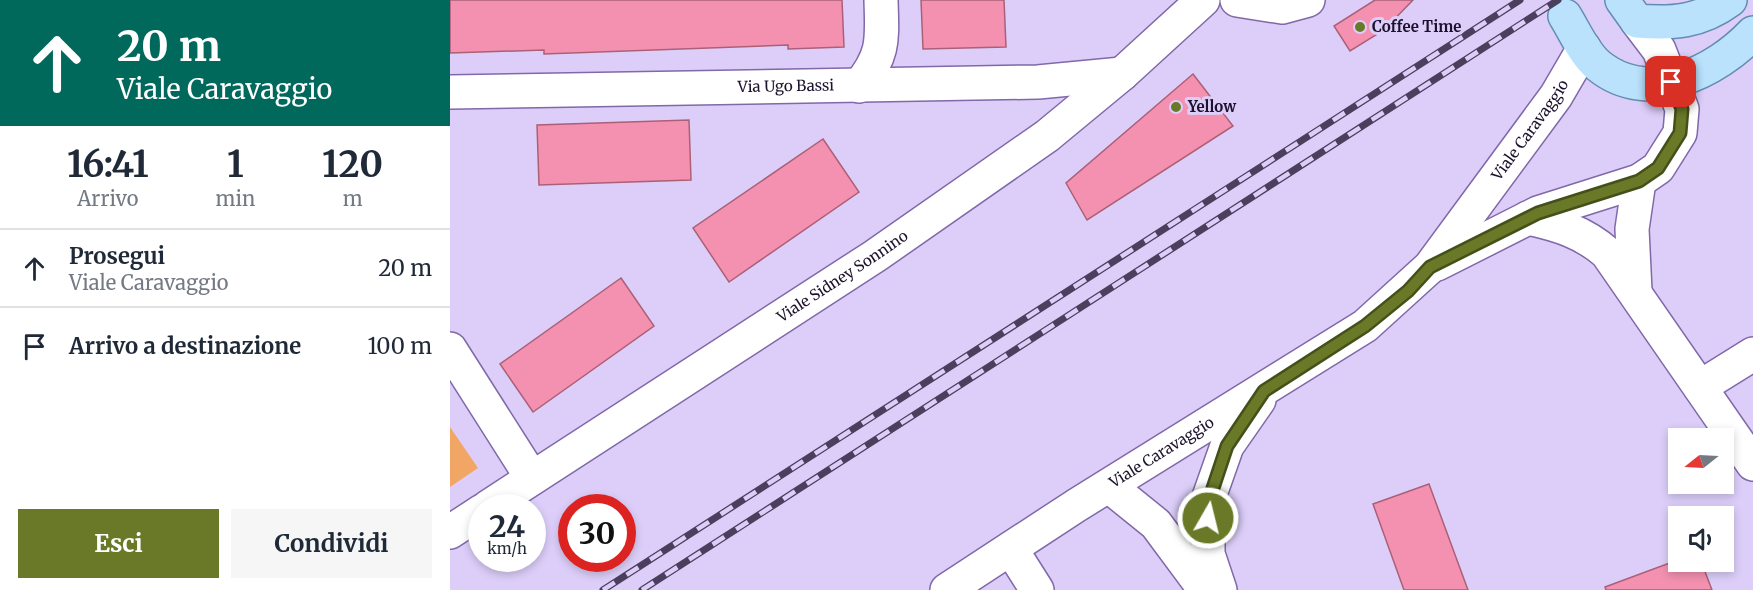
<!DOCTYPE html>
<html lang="it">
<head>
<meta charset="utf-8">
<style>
	:root { --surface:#fff; --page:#f6f6f7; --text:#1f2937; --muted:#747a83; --line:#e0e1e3; --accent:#697928 }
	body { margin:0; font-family:Merriweather,serif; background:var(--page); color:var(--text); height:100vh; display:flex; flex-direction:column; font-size:22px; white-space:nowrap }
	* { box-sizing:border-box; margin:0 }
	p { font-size:20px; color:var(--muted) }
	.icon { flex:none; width:33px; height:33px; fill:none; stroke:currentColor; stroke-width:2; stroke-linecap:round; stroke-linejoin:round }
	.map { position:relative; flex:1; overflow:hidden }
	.drawer { display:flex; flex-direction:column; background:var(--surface); width:450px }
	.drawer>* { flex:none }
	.guide { background:#00695c; color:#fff; overflow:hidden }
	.needle { width:39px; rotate:252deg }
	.tools { position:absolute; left:1218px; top:428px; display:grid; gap:12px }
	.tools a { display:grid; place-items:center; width:66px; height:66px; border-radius:0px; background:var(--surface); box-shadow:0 3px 9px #0003; font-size:30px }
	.speed { position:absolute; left:18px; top:494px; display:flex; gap:12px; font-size:30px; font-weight:700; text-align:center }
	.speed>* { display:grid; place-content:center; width:78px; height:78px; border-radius:50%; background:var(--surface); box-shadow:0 3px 9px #0003; line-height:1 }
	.speed small { font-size:15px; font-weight:400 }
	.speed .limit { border:9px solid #d22; background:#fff; color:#111 }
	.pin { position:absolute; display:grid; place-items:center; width:51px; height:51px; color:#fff; margin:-26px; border-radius:12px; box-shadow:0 3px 9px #0006 }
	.me { position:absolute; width:66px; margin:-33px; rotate:8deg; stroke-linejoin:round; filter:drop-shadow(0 0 4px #0008) }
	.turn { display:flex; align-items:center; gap:21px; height:126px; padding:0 18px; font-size:27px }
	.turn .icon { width:78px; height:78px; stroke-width:2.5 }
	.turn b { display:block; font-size:42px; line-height:51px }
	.eta { display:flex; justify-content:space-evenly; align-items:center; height:102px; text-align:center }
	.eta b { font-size:36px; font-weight:700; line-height:42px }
	.button { display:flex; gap:12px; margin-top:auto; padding:12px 18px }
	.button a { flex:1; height:69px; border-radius:0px; background:var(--accent); color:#fff; font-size:24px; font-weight:700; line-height:69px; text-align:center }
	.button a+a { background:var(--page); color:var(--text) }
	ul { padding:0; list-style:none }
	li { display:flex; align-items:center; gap:18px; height:78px; padding:0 18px; border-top:2px solid var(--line) }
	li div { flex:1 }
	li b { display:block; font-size:22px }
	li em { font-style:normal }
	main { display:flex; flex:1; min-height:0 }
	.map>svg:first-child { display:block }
	.green { fill:#f2a666 }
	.building { fill:#f491b1; stroke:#ab6078; stroke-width:1.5 }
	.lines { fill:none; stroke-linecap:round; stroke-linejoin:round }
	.minor-casing { stroke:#8068a9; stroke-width:36 }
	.major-casing { stroke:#658cb3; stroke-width:36 }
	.minor { stroke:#fff; stroke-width:33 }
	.major { stroke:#bae2fd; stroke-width:33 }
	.rail-casing { stroke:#4a3f5d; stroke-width:7 }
	.rail { stroke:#dccef9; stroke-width:4.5; stroke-dasharray:14; stroke-linecap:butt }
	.route-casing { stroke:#444f1a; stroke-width:15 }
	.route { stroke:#697928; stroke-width:10 }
	.poi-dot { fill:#697928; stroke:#dccef9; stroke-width:2 }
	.labels { text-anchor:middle; stroke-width:6; stroke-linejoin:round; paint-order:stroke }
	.poi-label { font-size:15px; font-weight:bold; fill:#1c122c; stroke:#dccef9; text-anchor:start }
	.street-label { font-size:15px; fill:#1c122c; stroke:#dccef9 }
</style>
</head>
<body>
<main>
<section class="drawer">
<div class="guide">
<div class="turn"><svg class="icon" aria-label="ahead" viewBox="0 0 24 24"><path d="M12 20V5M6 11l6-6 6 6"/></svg><div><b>20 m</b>Viale Caravaggio</div></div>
</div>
<div class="eta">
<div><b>16:41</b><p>Arrivo</p></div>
<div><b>1</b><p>min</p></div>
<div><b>120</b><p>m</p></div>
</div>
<ul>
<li><svg class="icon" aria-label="ahead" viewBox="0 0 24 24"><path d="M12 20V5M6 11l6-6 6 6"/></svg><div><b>Prosegui</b><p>Viale Caravaggio</p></div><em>20 m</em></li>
<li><svg class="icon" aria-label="arrive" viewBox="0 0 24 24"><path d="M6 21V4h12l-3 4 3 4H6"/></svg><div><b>Arrivo a destinazione</b></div><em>100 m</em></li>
</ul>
<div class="button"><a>Esci</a><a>Condividi</a></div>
</section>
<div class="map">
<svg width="1303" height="590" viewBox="0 0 1303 590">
	<rect width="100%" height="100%" fill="#dccef9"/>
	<!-- green -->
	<path class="green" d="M 0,427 L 28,468 L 0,487 Z"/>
	<!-- building -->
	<path class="building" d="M 0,0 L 392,0 L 394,47 L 338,49 L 338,45 L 94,54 L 94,50 L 0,53 Z
		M 471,0 L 554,0 L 556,47 L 473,49 Z
		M 925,0 L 963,0 L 934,30 L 900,51 L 884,26 Z
		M 743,74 L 783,126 L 637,220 L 616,183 Z
		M 239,120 L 241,180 L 89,185 L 87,125 Z
		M 373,139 L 409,192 L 279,282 L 243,228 Z
		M 171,278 L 204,326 L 83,412 L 50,364 Z
		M 979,484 L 1018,590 L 954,590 L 923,504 Z
		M 1225,561 L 1251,561 L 1262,590 L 1156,590 L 1155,587 Z"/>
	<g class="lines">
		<defs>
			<g id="minor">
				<path d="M 787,0 L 832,7 L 858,0"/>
				<path d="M 409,86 C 435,54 432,39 431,0"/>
				<path id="s1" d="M 0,92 L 588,82 L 672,74"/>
				<path d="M 1078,218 C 1109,225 1133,232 1157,253 L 1303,464"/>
				<path d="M 987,264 L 1088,213 L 1189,181 L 1208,168 L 1230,133 L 1232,109 L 1209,50 L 1187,21"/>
				<path d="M 1185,291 L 1182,229 L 1189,181"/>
				<path d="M 0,349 L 82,478"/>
				<path d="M 1250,387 L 1303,354"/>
				<path d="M 659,486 L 706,524 L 755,590"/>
				<path id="s2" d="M 38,507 L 425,256 L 597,136 L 672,74 L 753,0"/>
				<path d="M 0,532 L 32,511"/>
				<path d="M 561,549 L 587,590"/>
				<path id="s3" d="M 497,590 L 627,505 L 915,326 L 980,267 L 1106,96 L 1134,48"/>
				<path d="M 770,590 L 758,554 L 758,500 L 777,446 L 809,400"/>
			</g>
			<path id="major" d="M 1172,0 L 1187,21 C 1223,24 1250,22 1280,0
				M 1115,16 C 1125,32 1134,54 1149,66 C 1199,106 1266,72 1303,33"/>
		</defs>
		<!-- minor casing -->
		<use href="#minor" class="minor-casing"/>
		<!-- major casing -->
		<use href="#major" class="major-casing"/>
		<!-- minor -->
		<use href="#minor" class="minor"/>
		<!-- major -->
		<use href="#major" class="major"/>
		<defs>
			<path id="rail" d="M 153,590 L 1070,0
				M 192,590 L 1108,0"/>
		</defs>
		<!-- rail casing -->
		<use href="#rail" class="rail-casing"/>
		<!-- rail -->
		<use href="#rail" class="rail"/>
	</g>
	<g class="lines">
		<defs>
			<path id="route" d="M 758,518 L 759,500 L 777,446 L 814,391 L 915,326 L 958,291 L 980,267 L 1088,213 L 1189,181 L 1208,168 L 1230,133 L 1232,109 L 1221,82"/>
		</defs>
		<!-- route casing -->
		<use href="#route" class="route-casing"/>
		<!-- route -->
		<use href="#route" class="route"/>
	</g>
	<!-- markers -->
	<g class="poi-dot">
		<circle cx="910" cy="27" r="6"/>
		<circle cx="726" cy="107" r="6"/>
	</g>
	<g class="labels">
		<!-- poi labels -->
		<g class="poi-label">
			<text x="922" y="32">Coffee Time</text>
			<text x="738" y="112">Yellow</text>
		</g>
		<!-- street labels -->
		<g class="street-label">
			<text dy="5" stroke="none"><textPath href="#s1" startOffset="336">Via Ugo Bassi</textPath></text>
			<text dy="5" stroke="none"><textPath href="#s3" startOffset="752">Viale Caravaggio</textPath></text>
			<text dy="5" stroke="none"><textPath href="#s2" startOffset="423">Viale Sidney Sonnino</textPath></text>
			<text dy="5" stroke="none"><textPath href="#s3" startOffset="255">Viale Caravaggio</textPath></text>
		</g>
	</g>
</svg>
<div class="tools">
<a><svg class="needle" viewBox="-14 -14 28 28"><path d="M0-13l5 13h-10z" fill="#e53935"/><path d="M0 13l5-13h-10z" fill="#747a83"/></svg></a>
<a><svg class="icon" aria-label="sound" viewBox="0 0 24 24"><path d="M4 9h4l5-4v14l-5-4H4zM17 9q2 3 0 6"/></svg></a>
</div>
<div class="speed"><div>24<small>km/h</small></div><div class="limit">30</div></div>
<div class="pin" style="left:1221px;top:82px;background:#d93025"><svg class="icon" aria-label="arrive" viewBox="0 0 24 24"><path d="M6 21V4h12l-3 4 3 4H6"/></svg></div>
<svg class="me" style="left:758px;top:518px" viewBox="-20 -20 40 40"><circle r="17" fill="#697928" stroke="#fff" stroke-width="3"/><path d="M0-11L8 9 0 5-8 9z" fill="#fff"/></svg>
</div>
</main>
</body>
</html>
